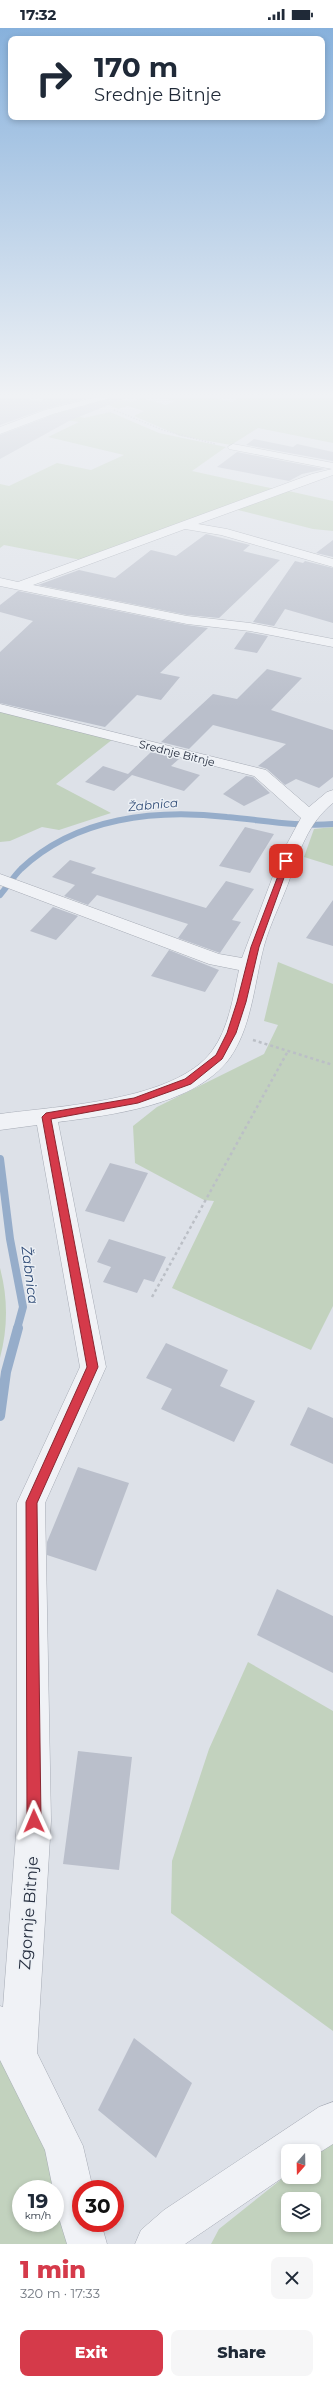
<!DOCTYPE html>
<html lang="en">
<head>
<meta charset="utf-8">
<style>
	:root { --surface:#fff; --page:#f6f6f7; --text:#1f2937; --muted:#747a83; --accent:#d53a4a }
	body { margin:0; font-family:Montserrat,sans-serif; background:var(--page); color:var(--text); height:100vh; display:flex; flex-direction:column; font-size:15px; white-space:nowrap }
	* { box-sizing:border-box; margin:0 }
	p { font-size:13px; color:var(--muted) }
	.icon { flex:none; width:22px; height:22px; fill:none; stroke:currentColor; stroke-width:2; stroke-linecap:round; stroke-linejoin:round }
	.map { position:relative; height:2216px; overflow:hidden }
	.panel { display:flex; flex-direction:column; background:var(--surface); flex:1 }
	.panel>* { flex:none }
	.top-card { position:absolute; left:8px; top:8px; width:317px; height:84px; border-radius:8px; box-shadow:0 2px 6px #0003; background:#fff; color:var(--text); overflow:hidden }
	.needle { width:26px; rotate:200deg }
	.buttons { position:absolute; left:281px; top:2116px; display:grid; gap:8px }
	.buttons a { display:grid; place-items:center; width:40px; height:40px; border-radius:8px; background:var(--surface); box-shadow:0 2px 6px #0003; font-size:20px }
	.speed { position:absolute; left:12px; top:2152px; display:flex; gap:8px; font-size:20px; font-weight:700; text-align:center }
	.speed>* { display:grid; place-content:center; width:52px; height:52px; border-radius:50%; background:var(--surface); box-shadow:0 2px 6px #0003; line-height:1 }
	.speed small { font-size:10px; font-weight:400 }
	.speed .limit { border:6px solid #d22; background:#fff; color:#111 }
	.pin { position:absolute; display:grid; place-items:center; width:34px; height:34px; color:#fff; margin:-17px; border-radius:8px; box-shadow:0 2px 6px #0006 }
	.me { position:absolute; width:44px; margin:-22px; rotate:359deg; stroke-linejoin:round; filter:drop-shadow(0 0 3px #0008) }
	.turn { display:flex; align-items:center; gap:14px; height:84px; padding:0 20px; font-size:18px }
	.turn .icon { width:52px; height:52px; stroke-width:2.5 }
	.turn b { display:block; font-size:28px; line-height:34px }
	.round { display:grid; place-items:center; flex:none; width:42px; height:42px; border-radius:8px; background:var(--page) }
	.summary { display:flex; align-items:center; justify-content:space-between; height:68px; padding:0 20px }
	h1 { font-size:24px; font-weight:800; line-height:30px; color:var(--accent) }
	.button { display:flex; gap:8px; margin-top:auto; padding:8px 20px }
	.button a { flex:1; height:46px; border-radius:8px; background:var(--accent); color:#fff; font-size:16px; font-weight:800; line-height:46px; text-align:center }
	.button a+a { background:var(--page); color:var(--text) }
	.status { display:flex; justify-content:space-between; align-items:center; height:28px; padding:0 20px; background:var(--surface); direction:ltr }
	.status svg { height:11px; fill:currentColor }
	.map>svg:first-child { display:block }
	.green { fill:#c2d2be; fill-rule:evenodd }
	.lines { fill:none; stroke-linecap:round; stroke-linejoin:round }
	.stream-far2 { stroke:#96adca; stroke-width:6 }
	.stream-far1 { stroke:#96adca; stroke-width:8 }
	.stream { stroke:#96adca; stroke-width:10 }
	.building { fill:#babfcb }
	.street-casing { stroke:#a6abb5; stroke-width:1 }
	.path-far1 { stroke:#bbbfc6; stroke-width:1.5; stroke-dasharray:1.5 1.5; stroke-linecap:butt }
	.path { stroke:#bbbfc6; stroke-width:2.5; stroke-dasharray:3 3; stroke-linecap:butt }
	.street { fill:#f0f2f6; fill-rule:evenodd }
	.route { fill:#d53a4a; stroke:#8a2630 }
	.labels { text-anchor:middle; stroke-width:3; stroke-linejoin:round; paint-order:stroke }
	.far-street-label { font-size:11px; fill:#262e3f; stroke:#ecf0f5 }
	.far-water-label { font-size:12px; font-style:italic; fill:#2e4a75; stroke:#ecf0f5 }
	.water-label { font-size:14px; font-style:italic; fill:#2e4a75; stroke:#ecf0f5 }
	.near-street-label { font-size:16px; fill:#262e3f; stroke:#ecf0f5 }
</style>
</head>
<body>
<div class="status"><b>17:32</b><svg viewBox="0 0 49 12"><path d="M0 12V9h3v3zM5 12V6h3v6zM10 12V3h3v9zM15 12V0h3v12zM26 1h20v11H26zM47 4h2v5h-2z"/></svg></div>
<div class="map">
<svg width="333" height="2216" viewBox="0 0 333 2216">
	<rect width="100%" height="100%" fill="#dde1e8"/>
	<!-- green -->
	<path class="green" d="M 116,370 L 131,374 L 142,370 L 166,377 L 175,373 L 162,370 L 214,370 L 232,374 L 238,370 L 333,370 L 333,415 L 258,400 L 231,417 L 180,408 L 134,388 L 144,383 L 128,378 L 118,381 L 101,373 Z
		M 65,383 L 84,390 L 110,384 L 159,405 L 226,419 L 192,443 L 275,461 L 81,532 L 4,517 L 0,520 L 0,456 L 9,458 L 57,435 L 91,442 L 124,427 L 48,409 L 79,394 L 44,389 Z
		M 284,462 L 333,473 L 333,503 L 313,501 L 234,481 Z
		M 0,683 L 113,711 L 56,756 L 111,785 L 59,802 L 42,799 L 10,813 L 0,814 Z
		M 333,799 L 333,838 L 304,829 L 314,801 Z
		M 278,934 L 333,956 L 333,1278 L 311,1322 L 172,1260 L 214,1173 L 204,1172 L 135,1135 L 133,1098 L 157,1079 L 264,1026 L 278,997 L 264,993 Z
		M 0,1240 C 8,1270 8,1299 0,1330 Z
		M 248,1634 L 333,1683 L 333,2003 L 171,1885 L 172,1833 L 209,1721 Z
		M 0,2018 L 54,2127 L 69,2216 L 0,2216 ZM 21,2161 L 55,2161 L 55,2195 L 21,2195 Z
		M 333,2114 L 333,2216 L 211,2216 L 219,2201 L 288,2146 L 288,2149 L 314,2149 L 314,2127 ZM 288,2171 L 314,2171 L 314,2197 L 288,2197 Z"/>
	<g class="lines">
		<!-- stream-far2 -->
		<path class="stream-far2" d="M 0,867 C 7,859 13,849 21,841 C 76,789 156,781 227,789 C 262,792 297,799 333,796"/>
		<!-- stream-far1 -->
		<path class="stream-far1" d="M 0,1131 L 10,1211 L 23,1279 L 17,1301"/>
		<!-- stream -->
		<path class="stream" d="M 0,1388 L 6,1344 L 18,1300"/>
	</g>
	<!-- building -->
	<path class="building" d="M 0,370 L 22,370 L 42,374 L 43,370 L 87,370 L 45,381 L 0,397 Z
		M 111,370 L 123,371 L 69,393 L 0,431 L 0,407 L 53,387 Z
		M 254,411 L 293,419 L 297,416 L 333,424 L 333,433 L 246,417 Z
		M 237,424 L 325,441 L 302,446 L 289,453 L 217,439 Z
		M 206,506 L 250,517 L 243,523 L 280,532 L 219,590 L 187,587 L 38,557 L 79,542 L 115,550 L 151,522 L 176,528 Z
		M 333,512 L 333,529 L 316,525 Z
		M 295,533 L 303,535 L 305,533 L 333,540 L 333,595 L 285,581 L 274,598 L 253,594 Z
		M 18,563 L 187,597 L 208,600 L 160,645 L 180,649 L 161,672 L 137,667 L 105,699 L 0,675 L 0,624 L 33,593 L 0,584 L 0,577 Z
		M 246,604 L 268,608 L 257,625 L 234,621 Z
		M 267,641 L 302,650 L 271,682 L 333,702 L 333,749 L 319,760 L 296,751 L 285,757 L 267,741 L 258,738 L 286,716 L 213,697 L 189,721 L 161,714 L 213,666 L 237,671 Z
		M 151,724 L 179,731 L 171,738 L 200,747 L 184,763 L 132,747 L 114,763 L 85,754 L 103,738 L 128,746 Z
		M 246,748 L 253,749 L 270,765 L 244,778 L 223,766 Z
		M 245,799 L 274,806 L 250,845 L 219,838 Z
		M 70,832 L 96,840 L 91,845 L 206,880 L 226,853 L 254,861 L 232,892 L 241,894 L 220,925 L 178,910 L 188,896 L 97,867 L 88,877 L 64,868 L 75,857 L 52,849 Z
		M 333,872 L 333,918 L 306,910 Z
		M 53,879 L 78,888 L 56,912 L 30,903 Z
		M 169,922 L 219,942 L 205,964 L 151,948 Z
		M 110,1135 L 148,1145 L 124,1194 L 85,1183 Z
		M 109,1211 L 166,1229 L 154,1254 L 144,1251 L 137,1265 L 103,1254 L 111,1239 L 97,1234 Z
		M 166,1315 L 228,1342 L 220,1358 L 255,1373 L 234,1414 L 161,1381 L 172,1361 L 146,1350 Z
		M 308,1379 L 333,1390 L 333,1436 L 290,1417 Z
		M 78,1439 L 129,1455 L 96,1543 L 47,1527 L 47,1514 Z
		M 277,1561 L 333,1588 L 333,1645 L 257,1607 Z
		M 78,1723 L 132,1729 L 119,1842 L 63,1836 Z
		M 134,2010 L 192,2055 L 156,2130 L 98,2082 Z"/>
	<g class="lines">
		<defs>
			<path id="street" d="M 93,370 L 110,370 L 53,386 L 0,406 L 0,399 L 45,382 Z
				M 233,416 L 333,435 L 333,447 L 198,496 L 227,501 L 333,531 L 333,539 L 221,507 L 185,501 L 33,557 L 187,588 L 250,595 L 333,611 L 333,619 L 250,603 L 187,596 L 0,558 L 0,550 L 18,554 L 312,446 L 332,441 L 229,421 L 228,419 Z
				M 0,676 L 266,742 L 309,779 L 327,764 L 333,762 L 333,775 C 308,795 299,824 289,853 C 281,875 270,896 264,918 C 254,955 252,1003 226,1035 C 189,1078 111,1087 58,1094 L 106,1339 L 45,1475 L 51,1793 L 37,2025 L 83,2118 L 93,2161 L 81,2161 L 81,2195 L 101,2195 L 107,2216 L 67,2216 L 59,2190 L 55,2161 L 53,2161 L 45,2122 L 0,2032 L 0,1978 L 3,1979 L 17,1793 L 17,1475 L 80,1339 L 37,1097 L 0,1102 L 0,1086 C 58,1078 175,1073 212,1023 C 229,1000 233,969 239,942 L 209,936 L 0,857 L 0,846 L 219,926 L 242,930 L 281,827 L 301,790 L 254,748 L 0,684 Z
				M 333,2074 L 333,2116 L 314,2128 L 314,2123 L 288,2123 L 288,2146 L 185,2216 L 135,2216 L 141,2202 L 164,2182 L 319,2079 Z"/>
		</defs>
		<!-- street casing -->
		<use href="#street" class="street-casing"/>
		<!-- path-far1 -->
		<path class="path-far1" d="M 114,382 L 163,402 L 215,416"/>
		<!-- path -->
		<path class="path" d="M 253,1012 L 333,1037
			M 152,1269 L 288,1023"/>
		<!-- street -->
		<use href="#street" class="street"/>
	</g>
	<!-- sky -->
	<linearGradient id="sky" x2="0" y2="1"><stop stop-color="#87b1dc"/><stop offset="0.54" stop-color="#f0f2f5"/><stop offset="1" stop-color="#f0f2f5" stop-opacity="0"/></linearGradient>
	<rect width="333" height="680" fill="url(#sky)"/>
	<!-- route -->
	<path class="route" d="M 284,832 L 290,833 L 259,919 L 246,974 L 236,1005 L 222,1031 L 191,1056 L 138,1075 L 51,1091 L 98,1339 L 37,1475 L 41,1793 L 39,1798 L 34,1800 L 29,1798 L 27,1793 L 26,1474 L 87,1339 L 42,1089 L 46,1085 L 134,1070 L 185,1051 L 216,1027 L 227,1005 L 237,974 L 251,919 Z"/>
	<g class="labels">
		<!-- far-street labels -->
		<g class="far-street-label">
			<text transform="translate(177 725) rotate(14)" y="4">Srednje Bitnje</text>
		</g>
		<!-- far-water labels -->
		<g class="far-water-label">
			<text transform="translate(153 777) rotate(-5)" y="4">Žabnica</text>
		</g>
		<!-- water labels -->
		<g class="water-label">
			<text transform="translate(30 1247) rotate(83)" y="5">Žabnica</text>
		</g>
		<!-- near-street labels -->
		<g class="near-street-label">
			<text transform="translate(28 1885) rotate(-86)" y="6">Zgornje Bitnje</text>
		</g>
	</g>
</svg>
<div class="buttons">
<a><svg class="needle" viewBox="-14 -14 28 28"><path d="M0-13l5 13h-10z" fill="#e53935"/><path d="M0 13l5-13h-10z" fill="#747a83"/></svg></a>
<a><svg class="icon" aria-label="layers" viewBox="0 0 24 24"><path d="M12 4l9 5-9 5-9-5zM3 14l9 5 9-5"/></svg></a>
</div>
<div class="speed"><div>19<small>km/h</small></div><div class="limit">30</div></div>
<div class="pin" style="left:286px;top:833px;background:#d93025"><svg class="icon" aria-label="arrive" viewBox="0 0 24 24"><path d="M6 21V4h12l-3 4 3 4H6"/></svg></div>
<svg class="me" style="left:34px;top:1793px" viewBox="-20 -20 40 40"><path d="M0-17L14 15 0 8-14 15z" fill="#d53a4a" stroke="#fff" stroke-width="4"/></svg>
<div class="top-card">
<div class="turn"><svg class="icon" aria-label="right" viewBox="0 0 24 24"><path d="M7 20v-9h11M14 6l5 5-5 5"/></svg><div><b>170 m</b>Srednje Bitnje</div></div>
</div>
</div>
<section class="panel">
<div class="summary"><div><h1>1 min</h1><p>320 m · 17:33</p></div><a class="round"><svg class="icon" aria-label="close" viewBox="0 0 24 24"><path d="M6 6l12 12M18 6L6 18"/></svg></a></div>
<div class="button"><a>Exit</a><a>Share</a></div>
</section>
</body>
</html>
